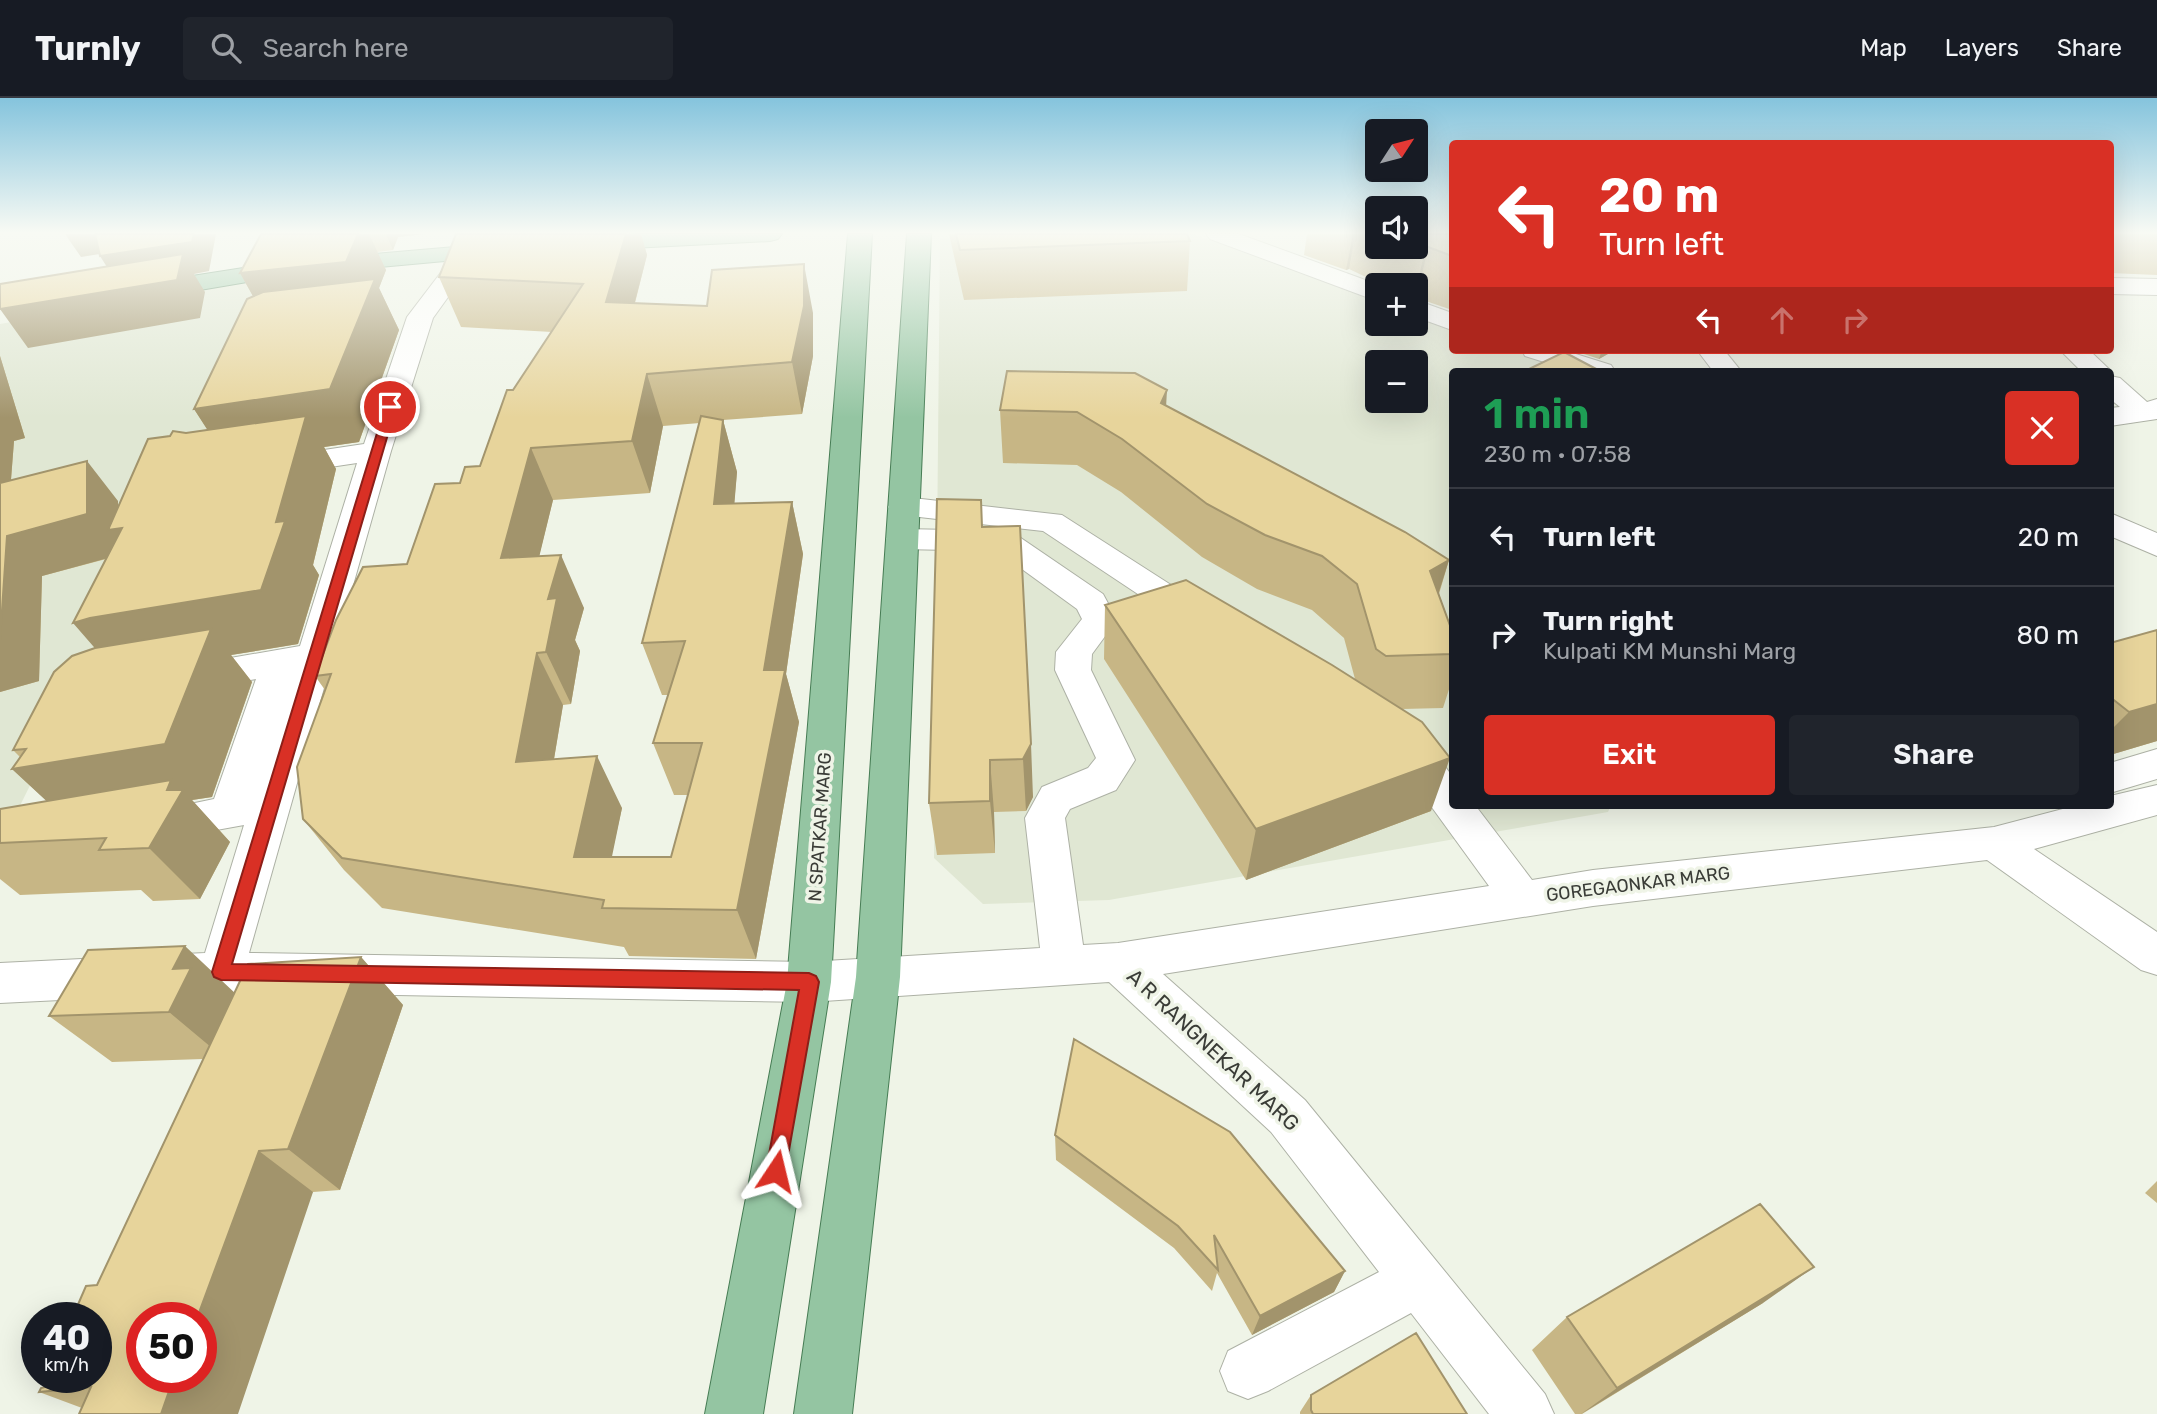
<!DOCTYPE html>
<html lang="en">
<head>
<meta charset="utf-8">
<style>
	:root { --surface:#171b24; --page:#20242c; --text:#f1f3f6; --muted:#9ea1a6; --line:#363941; --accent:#d93025 }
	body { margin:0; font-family:Rubik,sans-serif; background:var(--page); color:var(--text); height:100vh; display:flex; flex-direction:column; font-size:26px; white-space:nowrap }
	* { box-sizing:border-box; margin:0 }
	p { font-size:23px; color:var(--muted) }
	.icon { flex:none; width:38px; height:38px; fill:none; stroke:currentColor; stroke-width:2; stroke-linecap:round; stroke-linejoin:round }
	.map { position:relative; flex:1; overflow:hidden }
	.details { position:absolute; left:1449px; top:270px; width:665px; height:441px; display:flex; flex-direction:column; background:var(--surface); border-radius:7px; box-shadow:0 7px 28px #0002 }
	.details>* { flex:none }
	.banner { position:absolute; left:1449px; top:42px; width:665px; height:214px; border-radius:7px; box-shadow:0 7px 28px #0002; background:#d93025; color:#fff; overflow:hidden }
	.needle { width:46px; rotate:54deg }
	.controls { position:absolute; left:1365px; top:21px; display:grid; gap:14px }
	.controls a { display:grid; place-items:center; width:63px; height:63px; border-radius:7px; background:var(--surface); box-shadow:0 7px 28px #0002; font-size:35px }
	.speed { position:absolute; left:21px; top:1204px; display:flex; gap:14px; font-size:35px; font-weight:700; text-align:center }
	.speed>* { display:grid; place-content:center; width:91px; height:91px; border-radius:50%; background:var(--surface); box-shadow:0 7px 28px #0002; line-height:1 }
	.speed small { font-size:18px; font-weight:400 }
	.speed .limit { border:10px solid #d22; background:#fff; color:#111 }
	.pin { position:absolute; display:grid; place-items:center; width:60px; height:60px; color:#fff; margin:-30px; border:4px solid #fff; border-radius:50%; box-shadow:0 2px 7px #0007 }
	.me { position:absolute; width:77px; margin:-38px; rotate:10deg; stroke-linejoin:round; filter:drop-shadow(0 0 5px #0008) }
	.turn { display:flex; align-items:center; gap:24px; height:147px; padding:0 35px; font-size:32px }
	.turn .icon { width:91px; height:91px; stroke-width:2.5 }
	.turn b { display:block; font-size:49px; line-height:60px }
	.lanes { display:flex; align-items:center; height:66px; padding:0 35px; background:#0003; justify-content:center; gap:35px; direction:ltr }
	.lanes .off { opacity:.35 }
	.round { display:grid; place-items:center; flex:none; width:74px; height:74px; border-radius:7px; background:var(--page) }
	.summary { display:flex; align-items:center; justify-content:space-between; height:119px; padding:0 35px }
	h1 { font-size:42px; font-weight:600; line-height:52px; color:#1e9e55 }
	.button { display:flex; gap:14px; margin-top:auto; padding:14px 35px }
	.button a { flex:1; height:80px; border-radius:7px; background:var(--accent); color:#fff; font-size:28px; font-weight:600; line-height:80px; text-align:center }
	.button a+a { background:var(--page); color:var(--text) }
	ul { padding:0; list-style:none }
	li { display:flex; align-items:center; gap:21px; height:98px; padding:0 35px; border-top:2px solid var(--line) }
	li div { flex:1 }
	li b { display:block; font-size:26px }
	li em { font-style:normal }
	header { display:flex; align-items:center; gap:42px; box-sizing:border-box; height:98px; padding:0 35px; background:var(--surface); border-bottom:2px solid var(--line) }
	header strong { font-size:33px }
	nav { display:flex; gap:38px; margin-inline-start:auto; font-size:24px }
	.search { width:490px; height:63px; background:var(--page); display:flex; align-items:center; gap:18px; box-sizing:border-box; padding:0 24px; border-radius:7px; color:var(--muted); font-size:26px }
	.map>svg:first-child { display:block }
	.built { fill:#e0e7d3; fill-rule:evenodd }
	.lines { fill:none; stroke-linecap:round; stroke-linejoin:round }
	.minor-casing { stroke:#adb1a5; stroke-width:2 }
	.major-casing { stroke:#467c54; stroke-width:2 }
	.minor { fill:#fff; fill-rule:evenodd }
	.major { fill:#94c5a2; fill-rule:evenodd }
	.wall { fill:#c7b685; fill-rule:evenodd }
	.shaded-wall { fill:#a2946c }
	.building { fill:#e7d49b; stroke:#a2946c; stroke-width:2 }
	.route { fill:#d93025; stroke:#8d1f18; stroke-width:2 }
	.labels { text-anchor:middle; stroke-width:7; stroke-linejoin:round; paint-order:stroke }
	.street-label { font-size:18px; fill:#3a3c37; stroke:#eff4e7 }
	.near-street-label { font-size:21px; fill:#3a3c37; stroke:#eff4e7 }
</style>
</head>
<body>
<header>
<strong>Turnly</strong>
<div class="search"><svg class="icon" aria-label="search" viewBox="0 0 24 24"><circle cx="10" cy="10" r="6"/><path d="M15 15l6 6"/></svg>Search here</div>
<nav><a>Map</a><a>Layers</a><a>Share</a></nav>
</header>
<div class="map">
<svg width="2157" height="1316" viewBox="0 0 2157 1316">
	<rect width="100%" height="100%" fill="#eff4e7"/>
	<!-- built -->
	<path class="built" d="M 1048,136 L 1193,136 L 1377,203 L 1377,226 L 1416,226 L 1416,217 L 1452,229 L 1452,252 L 1522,252 L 1586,273 L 1452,273 L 1452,707 L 1611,707 L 1608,714 L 1109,802 L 983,806 L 934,760 L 940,140 ZM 1377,264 L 1416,264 L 1416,303 L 1377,303 Z
		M 283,177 L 0,748 L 0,226 Z"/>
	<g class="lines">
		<defs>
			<path id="minor" d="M 456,136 L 478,136 L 479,156 L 433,220 L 391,353 L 249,855 L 809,864 L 1040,850 L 1025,720 L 1042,689 L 1088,670 L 1096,660 L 1055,572 L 1056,554 L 1082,521 L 1077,511 L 997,453 L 902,451 L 891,448 L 886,441 L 891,434 L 902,431 L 1004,433 L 1015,436 L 1103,496 L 1117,522 L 1092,556 L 1091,572 L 1135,662 L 1116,692 L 1070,711 L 1065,720 L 1083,847 L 1118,845 L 1489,788 L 1407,675 L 1390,664 L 1385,654 L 1390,644 L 1404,640 L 1418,644 L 1435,655 L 1452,678 L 1452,707 L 1475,707 L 1532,782 L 1593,772 L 1994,729 L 2078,707 L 2110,707 L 2110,698 L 2157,687 L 2157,717 L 2034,751 L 2157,834 L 2157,877 L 2141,872 L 1987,762 L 1593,808 L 1163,876 L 1305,1002 L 1545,1296 L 1554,1316 L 1489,1316 L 1411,1215 L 1268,1293 L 1248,1301 L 1228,1293 L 1220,1273 L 1228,1253 L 1379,1174 L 1271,1034 L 1109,884 L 809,904 L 221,894 L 0,905 L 0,865 L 205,855 L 244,727 L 156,743 L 142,738 L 136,727 L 142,716 L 214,701 L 256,581 L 190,593 L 177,589 L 172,580 L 177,571 L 190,567 L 300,548 L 357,365 L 277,377 L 266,374 L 262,368 L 266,362 L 277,359 L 364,346 L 407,219 L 455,156 Z
				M 1206,136 L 1239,136 L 1379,187 L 1377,187 L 1377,203 L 1210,141 Z
				M 2110,180 L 2157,181 L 2157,197 L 2110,196 Z
				M 1416,202 L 1452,215 L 1452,232 L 1416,219 Z
				M 1522,252 L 1563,252 L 1611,267 L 1615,273 L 1573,273 L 1525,258 Z
				M 1697,252 L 1724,252 L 1741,273 L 1713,273 Z
				M 2060,252 L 2089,252 L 2111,273 L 2081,273 Z
				M 2110,278 L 2120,280 L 2147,304 L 2157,301 L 2157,321 L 2110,328 L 2110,310 L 2120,309 L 2110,301 Z
				M 904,399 L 1062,417 L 1210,512 L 1215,520 L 1210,528 L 1198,532 L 1186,528 L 1043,433 L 893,416 L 888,409 L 893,402 Z
				M 2110,415 L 2157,435 L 2157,458 L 2110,438 Z
				M 2157,651 L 2157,681 L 2110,695 L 2110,665 Z"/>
			<path id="major" d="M 638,136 L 782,136 L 778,141 L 770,143 L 592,152 L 584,150 L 580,145 L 584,140 Z
				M 848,136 L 872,136 L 831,884 L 763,1316 L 705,1316 L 787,884 Z
				M 907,136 L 931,136 L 900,879 L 852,1316 L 794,1316 L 856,879 Z
				M 501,145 L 510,147 L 513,152 L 510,157 L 282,178 L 147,201 L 138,198 L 134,193 L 138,188 L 147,185 L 282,164 Z"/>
		</defs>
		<!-- minor casing -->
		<use href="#minor" class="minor-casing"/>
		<!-- major casing -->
		<use href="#major" class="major-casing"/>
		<!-- minor -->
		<use href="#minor" class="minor"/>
		<!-- major -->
		<use href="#major" class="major"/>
	</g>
	<!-- wall -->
	<path class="wall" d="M 261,136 L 424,136 L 398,139 L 393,152 L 377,154 L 386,172 L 379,190 L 399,232 L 359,344 L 324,349 L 336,371 L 313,467 L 319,477 L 298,546 L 231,557 L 252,584 L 212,699 L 192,702 L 230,744 L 200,801 L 153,803 L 141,792 L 20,797 L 0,781 L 0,711 L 47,703 L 12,671 L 20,659 L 13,652 L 94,550 L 106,461 L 42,478 L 39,583 L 0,594 L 0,258 L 25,340 L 14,343 L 11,382 L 118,403 L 118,410 L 170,338 L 208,332 L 194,311 L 253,198 L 240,175 Z
		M 456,136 L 641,136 L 647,157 L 635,205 L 813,215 L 813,258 L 802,316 L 723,322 L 737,374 L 734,406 L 792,404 L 803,456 L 786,576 L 799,624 L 756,861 L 629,858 L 624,849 L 382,810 L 344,772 L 303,721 L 325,592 L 315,578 L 407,466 L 460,385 L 480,368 L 513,292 L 552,234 L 461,229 L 439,179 ZM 700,325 L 642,545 L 662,597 L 668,597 L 653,645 L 674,697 L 688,697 L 671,759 L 611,759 L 622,710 L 554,661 L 563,607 L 571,606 L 580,553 L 575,542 L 584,510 L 539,458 L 553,402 L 650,395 L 663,328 Z
		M 949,136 L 1187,136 L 1190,143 L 1187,193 L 964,202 Z
		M 1307,136 L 1377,136 L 1377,149 L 1416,149 L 1416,136 L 1452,136 L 1452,212 L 1417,200 L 1416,200 L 1416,187 L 1383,187 L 1349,171 L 1346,172 L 1304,157 Z
		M 2110,136 L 2157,136 L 2157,177 L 2110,175 Z
		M 1572,252 L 1615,252 L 1599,261 Z
		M 1166,308 L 1449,462 L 1439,496 L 1452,533 L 1452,582 L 1443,610 L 1402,611 L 1431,713 L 1246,782 L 1104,561 L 1105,507 L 1355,581 L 1344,540 L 1312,512 L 1257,491 L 1202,459 L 1121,394 L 1077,367 L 1003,365 L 1000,312 Z
		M 983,429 L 1033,699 L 1026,713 L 994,714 L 995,755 L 937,757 L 929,705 Z
		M 2157,532 L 2157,643 L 2110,657 L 2110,545 Z
		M 361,859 L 403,907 L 340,1092 L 313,1094 L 82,1310 L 39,1294 L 49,1288 L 203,961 L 112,964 L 49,918 L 235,894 Z
		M 1055,1037 L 1345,1173 L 1334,1194 L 1252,1237 L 1217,1175 L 1212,1193 L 1174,1150 L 1056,1062 Z
		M 2157,1083 L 2157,1105 L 2145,1095 Z
		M 1763,1205 L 1582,1316 L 1575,1316 L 1532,1252 L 1567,1219 Z
		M 1311,1297 L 1467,1316 L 1300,1316 L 1300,1314 Z"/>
	<!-- shaded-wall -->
	<path class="shaded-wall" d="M 65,136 L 100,136 L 112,154 L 81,159 Z
		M 194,136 L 216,136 L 209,173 L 194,176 L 205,194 L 200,220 L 28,250 L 0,211 L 119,188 L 100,158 Z
		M 358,136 L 369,136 L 386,172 L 379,190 L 399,232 L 359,344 L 324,349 L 336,371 L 313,467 L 319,477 L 298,546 L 231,557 L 252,584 L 212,699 L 192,702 L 230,744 L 200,801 L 149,750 L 68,723 L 12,671 L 120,579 L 73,525 L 228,364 L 194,311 L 268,225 L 240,175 Z
		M 386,136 L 424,136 L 398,139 L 393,152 Z
		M 626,136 L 641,136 L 647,157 L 622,254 L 606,204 Z
		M 1353,136 L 1355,136 L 1349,171 L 1346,172 Z
		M 1428,149 L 1417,200 L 1416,200 L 1416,192 L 1425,152 Z
		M 804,166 L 813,215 L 813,258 L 802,316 L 792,264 Z
		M 1602,252 L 1615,252 L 1599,261 Z
		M 0,258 L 25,340 L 14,343 L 7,432 L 0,424 Z
		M 647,276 L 663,328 L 650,395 L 632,343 Z
		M 1167,292 L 1164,345 L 1161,305 Z
		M 723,322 L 737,374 L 730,459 L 714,406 Z
		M 531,350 L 553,402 L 526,513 L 501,460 Z
		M 87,363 L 118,403 L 118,431 L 122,430 L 119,457 L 42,478 L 39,583 L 0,594 L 0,542 L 7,438 Z
		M 792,404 L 803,456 L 786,576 L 799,624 L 756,861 L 737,812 L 764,572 Z
		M 561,457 L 584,510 L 575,542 L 580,553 L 571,606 L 546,554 L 548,501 Z
		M 1449,462 L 1432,516 L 1430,473 Z
		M 537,555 L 563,607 L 545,715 L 516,664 Z
		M 2157,606 L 2157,643 L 2110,657 L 2110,633 L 2129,614 Z
		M 1031,646 L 1033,699 L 1026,713 L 1023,661 Z
		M 597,658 L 622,710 L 603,802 L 574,759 Z
		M 1450,660 L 1431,713 L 1246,782 L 1256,731 Z
		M 990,662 L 994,714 L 995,755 L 990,703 Z
		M 185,848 L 237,897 L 224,960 L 169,914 L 173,871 Z
		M 361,859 L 403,907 L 340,1092 L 288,1051 Z
		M 259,1053 L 313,1094 L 238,1316 L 161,1316 L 174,1279 L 201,1279 L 201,1220 L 197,1220 Z
		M 1814,1169 L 1763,1205 L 1581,1316 L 1617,1290 Z
		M 1345,1173 L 1334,1194 L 1252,1237 L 1260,1218 Z"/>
	<!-- building -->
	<path class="building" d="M 95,136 L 194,136 L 192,144 L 100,158 Z
		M 261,136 L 358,136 L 346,164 L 240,175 Z
		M 456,136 L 626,136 L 606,204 L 707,208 L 712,172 L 804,166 L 804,208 L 792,264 L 647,276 L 632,343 L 531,350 L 501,460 L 561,457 L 548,501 L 557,500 L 546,554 L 537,555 L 516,664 L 597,658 L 574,759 L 671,759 L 702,645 L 653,645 L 685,543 L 642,545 L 701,318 L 723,322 L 714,406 L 792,404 L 764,572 L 785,572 L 737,812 L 602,810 L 604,802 L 342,760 L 303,721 L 297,669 L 331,576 L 315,578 L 336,522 L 363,469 L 407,466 L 435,386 L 460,385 L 465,369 L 480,368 L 507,292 L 513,292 L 583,186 L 439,179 Z
		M 956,136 L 1187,136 L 1190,143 L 960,152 Z
		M 1416,136 L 1452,136 L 1452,158 L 1428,149 L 1425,152 L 1416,148 Z
		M 183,156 L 177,182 L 0,211 L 0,186 Z
		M 375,181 L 330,291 L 194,311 L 247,201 L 263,194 Z
		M 1564,254 L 1600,273 L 1525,273 Z
		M 1007,273 L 1135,275 L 1167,292 L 1161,305 L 1405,434 L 1449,462 L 1430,473 L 1452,533 L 1452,556 L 1386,558 L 1376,551 L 1357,486 L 1322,458 L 1265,437 L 1207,406 L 1122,341 L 1077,314 L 1000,312 Z
		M 306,318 L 276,424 L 285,423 L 261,492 L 90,520 L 73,525 L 122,430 L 108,432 L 148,341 L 170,338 L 173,333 L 186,335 Z
		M 87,363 L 87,416 L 7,438 L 0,542 L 0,385 Z
		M 937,401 L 981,402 L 982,429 L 1020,428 L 1031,646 L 1023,661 L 990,662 L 990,703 L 929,705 Z
		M 1186,482 L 1332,567 L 1422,624 L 1450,660 L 1256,731 L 1105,507 Z
		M 211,531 L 165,646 L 12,671 L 26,651 L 13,652 L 54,574 L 72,558 L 95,550 Z
		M 2157,532 L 2157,606 L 2129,614 L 2110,599 L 2110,545 Z
		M 171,682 L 167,692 L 183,692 L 149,750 L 99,752 L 106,740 L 0,745 L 0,711 Z
		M 185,848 L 173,871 L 191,870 L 169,914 L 49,918 L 88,852 Z
		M 361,859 L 288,1051 L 259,1053 L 197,1220 L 142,1220 L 142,1279 L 174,1279 L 161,1316 L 79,1316 L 91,1289 L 39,1294 L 41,1290 L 49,1288 L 54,1279 L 96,1279 L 96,1220 L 73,1220 L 73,1218 L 86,1188 L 97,1187 L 248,866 Z
		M 1074,941 L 1230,1034 L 1345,1173 L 1260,1218 L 1214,1137 L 1218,1172 L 1178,1128 L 1055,1037 Z
		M 1760,1106 L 1814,1169 L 1617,1290 L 1567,1219 Z
		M 1416,1235 L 1467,1316 L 1313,1316 L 1311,1312 L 1311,1297 Z"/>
	<!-- sky -->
	<linearGradient id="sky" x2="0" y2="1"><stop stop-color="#85c4dd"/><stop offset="0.42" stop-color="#f8faf4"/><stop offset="1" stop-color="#f8faf4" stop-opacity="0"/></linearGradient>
	<rect width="2157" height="320" fill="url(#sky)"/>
	<!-- route -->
	<path class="route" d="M 390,305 L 396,309 L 232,866 L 809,875 L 816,878 L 819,884 L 784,1080 L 776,1083 L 769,1080 L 766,1073 L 799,892 L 221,882 L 214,879 L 212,874 L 385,309 Z"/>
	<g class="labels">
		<!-- street labels -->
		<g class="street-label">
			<text transform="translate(820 729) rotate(-86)" y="6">N SPATKAR MARG</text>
			<text transform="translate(1638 786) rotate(-7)" y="6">GOREGAONKAR MARG</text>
		</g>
		<!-- near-street labels -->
		<g class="near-street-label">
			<text transform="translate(1213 952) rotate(43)" y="7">A R RANGNEKAR MARG</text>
		</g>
	</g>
</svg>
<div class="controls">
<a><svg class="needle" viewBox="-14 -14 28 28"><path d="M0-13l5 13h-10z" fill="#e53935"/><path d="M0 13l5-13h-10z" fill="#9ea1a6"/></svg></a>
<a><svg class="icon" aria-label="sound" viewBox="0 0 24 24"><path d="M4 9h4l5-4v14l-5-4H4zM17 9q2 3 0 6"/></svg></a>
<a>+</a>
<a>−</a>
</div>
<div class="speed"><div>40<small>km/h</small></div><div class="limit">50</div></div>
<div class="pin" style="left:390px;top:309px;background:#d93025"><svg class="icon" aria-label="arrive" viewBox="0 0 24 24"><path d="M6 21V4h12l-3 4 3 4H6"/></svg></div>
<svg class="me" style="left:776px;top:1073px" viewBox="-20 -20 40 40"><path d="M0-17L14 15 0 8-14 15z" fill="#d93025" stroke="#fff" stroke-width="4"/></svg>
<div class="banner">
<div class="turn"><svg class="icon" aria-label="left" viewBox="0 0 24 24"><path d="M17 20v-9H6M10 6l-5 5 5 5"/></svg><div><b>20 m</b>Turn left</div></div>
<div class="lanes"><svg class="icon" aria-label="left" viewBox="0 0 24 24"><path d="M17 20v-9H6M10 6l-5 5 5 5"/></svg><svg class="icon off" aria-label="ahead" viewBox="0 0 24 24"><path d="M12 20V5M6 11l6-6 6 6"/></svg><svg class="icon off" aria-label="right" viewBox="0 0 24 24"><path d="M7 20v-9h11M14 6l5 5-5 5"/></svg></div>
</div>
<section class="details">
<div class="summary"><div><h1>1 min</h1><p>230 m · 07:58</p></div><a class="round" style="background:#d93025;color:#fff"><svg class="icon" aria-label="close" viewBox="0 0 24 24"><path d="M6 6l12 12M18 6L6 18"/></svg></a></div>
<ul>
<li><svg class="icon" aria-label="left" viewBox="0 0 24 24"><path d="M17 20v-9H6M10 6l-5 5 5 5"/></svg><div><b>Turn left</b></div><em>20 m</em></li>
<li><svg class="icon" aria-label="right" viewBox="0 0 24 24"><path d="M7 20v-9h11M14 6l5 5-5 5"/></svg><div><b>Turn right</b><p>Kulpati KM Munshi Marg</p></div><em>80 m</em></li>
</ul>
<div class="button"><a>Exit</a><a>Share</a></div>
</section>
</div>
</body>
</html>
